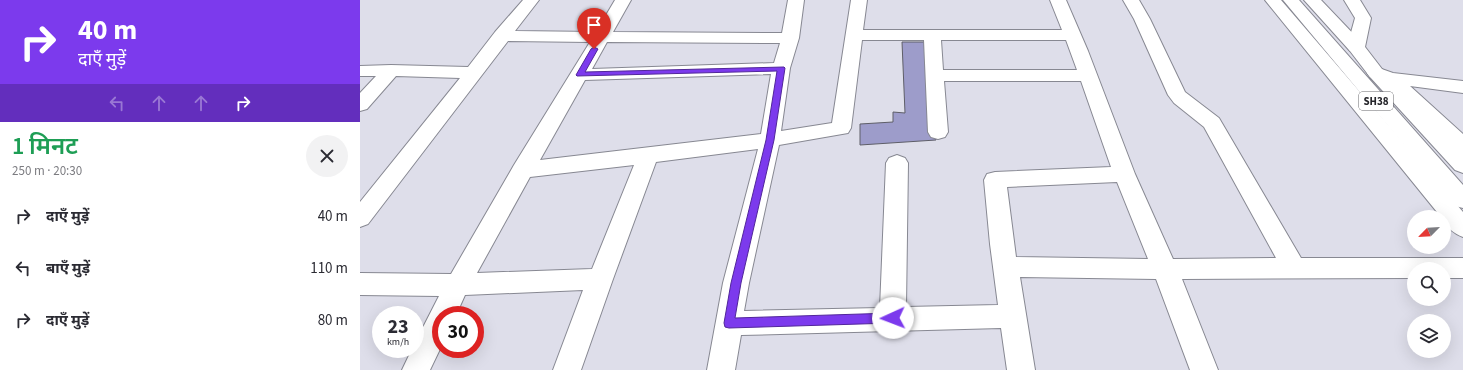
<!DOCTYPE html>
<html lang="hi">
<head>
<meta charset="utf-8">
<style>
	:root { --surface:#fff; --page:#f2f2f3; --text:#2b2b33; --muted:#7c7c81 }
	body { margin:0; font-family:"Source Sans 3","Noto Sans Devanagari",sans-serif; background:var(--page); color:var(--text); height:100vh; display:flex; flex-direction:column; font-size:15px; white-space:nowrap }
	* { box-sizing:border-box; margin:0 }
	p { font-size:13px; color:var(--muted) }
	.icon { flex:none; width:22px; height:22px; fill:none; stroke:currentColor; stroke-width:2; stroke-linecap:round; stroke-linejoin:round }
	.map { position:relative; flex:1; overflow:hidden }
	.details { display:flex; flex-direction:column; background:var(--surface); width:360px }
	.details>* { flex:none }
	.banner { background:#7c3aed; color:#fff; overflow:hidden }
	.needle { width:26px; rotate:246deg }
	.controls { position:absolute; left:1047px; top:210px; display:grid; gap:8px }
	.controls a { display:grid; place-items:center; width:44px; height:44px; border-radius:50%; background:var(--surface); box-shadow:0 4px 16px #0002; font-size:20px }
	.speed { position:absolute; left:12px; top:306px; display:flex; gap:8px; font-size:20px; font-weight:700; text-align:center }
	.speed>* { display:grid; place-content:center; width:52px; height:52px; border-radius:50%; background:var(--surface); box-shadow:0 4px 16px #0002; line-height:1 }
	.speed small { font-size:10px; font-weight:400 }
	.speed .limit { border:6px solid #d22; background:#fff; color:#111 }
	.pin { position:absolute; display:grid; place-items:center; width:34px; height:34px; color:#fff; margin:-41px -17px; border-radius:50% 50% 50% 0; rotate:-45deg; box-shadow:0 0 4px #0007 }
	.pin .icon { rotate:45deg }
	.me { position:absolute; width:44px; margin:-22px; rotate:268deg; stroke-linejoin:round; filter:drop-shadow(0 0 3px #0008) }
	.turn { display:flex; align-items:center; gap:14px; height:84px; padding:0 12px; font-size:18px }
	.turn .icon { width:52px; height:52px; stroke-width:2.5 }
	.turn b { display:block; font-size:28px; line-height:34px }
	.lanes { display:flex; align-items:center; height:38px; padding:0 12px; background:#0003; justify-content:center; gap:20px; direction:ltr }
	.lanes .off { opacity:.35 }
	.round { display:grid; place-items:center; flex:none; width:42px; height:42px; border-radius:21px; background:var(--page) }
	.headline { display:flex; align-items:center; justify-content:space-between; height:68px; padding:0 12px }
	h1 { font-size:24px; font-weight:600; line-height:30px; color:#1e9e55 }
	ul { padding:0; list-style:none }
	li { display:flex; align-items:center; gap:12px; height:52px; padding:0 12px }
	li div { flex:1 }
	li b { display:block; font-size:15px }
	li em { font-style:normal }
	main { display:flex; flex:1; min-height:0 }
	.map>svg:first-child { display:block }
	.building { fill:#9d9cca; stroke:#5e5e68 }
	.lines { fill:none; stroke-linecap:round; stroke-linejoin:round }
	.minor-casing { stroke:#878892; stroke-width:2 }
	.major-casing { stroke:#878892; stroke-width:2 }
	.minor { fill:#fff; fill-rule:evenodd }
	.major { fill:#fff; fill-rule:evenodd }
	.route { fill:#7c3aed; stroke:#51269a }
	.labels { text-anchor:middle; stroke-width:3.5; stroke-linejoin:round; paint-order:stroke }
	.shield { fill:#fff; stroke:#67676b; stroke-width:1 }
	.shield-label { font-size:11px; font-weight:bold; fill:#26262b }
</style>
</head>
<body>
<main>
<section class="details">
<div class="banner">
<div class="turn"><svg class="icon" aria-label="right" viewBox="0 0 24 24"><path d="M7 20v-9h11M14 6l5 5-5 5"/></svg><div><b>40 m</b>दाएँ मुड़ें</div></div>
<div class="lanes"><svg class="icon off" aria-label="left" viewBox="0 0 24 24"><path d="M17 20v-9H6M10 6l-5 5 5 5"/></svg><svg class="icon off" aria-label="ahead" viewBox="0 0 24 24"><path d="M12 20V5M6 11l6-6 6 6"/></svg><svg class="icon off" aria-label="ahead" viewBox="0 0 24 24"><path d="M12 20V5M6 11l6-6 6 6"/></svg><svg class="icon" aria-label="right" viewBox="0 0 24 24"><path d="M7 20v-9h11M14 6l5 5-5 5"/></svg></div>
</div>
<div class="headline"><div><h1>1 मिनट</h1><p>250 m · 20:30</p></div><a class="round"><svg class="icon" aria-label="close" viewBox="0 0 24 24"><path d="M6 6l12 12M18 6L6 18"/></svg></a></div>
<ul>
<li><svg class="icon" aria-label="right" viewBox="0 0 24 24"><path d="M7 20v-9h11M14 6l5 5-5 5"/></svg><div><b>दाएँ मुड़ें</b></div><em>40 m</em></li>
<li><svg class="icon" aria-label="left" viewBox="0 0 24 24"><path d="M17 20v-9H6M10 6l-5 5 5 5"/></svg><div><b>बाएँ मुड़ें</b></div><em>110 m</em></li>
<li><svg class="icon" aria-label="right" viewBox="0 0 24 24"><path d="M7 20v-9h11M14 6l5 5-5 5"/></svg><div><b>दाएँ मुड़ें</b></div><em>80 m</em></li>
</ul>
</section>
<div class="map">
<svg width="1103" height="370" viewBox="0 0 1103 370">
	<rect width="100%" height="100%" fill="#dedeea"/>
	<!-- building -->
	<path class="building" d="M 542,42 L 567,42 L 576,140 L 500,145 L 500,124 L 533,122 L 533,112 L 545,113 Z"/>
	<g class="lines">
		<defs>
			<path id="minor" d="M 163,0 L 179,0 L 155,31 L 236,32 L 255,0 L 271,0 L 253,32 L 422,33 L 428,0 L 444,0 L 439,38 L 430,68 L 421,131 L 472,123 L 491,0 L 507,0 L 503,30 L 702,30 L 690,0 L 706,0 L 728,51 L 775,174 L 813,259 L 916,258 L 844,127 L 814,103 L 808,95 L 774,19 L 763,0 L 779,0 L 790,19 L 825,92 L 859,118 L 941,258 L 1103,258 L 1103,278 L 1084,278 L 1084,269 L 1054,269 L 1054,278 L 822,279 L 858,370 L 830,370 L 796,279 L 660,277 L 675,370 L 647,370 L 641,328 L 381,335 L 375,370 L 347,370 L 363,283 L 398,149 L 296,162 L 253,279 L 221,370 L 193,370 L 223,290 L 105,295 L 96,315 L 81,315 L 81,347 L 70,370 L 42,370 L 52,349 L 55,349 L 55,343 L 79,296 L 0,295 L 0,273 L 91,274 L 154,165 L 230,42 L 148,41 L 8,224 L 0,227 L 0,202 L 100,78 L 36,76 L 7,109 L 0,111 L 0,93 L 16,76 L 0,76 L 0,66 L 31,65 L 108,67 L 135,32 ZM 502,40 L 564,40 L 568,132 L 571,137 L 578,139 L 585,137 L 588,132 L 584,81 L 721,81 L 751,167 L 635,172 L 627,174 L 624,180 L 630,244 L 638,305 L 546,307 L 548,163 L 545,158 L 537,155 L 529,158 L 526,163 L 520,308 L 384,311 L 389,283 L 419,145 L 488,133 L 491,128 ZM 581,40 L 706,40 L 717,70 L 583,70 ZM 247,42 L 420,43 L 414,63 L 232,69 ZM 411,74 L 401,134 L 180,160 L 225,80 ZM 274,165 L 232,269 L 117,273 L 170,177 ZM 757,182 L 788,259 L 656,257 L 647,187 Z
				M 905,0 L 921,0 L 1103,212 L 1103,237 C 1095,234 1084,227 1084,217 L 1081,217 Z
				M 984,0 L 1000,0 L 1011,18 L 1005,47 L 1002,51 L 996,52 L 990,51 L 987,47 L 995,18 Z
				M 1016,67 L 1033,73 L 1103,81 L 1103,93 L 1050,86 L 1103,134 L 1103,153 L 1096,151 L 1024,82 L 1010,77 L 1007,73 L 1010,69 Z"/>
			<path id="major" d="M 923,0 L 939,0 L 1103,185 L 1103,208 L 1095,206 Z
				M 944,0 L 961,0 L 1002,43 L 1022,69 L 1103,152 L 1103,173 L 1095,170 L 1010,77 L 990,51 Z"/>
		</defs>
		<!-- minor casing -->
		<use href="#minor" class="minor-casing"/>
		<!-- major casing -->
		<use href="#major" class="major-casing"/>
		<!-- minor -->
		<use href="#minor" class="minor"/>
		<!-- major -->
		<use href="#major" class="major"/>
	</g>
	<!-- route -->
	<path class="route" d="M 234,47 L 238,49 L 225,72 L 424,67 L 425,68 L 414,140 L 381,283 L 375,318 L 533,313 L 537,315 L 539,318 L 537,321 L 533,323 L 369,328 L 365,327 L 364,323 L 371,283 L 406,140 L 417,71 L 217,76 L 216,75 L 231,49 Z"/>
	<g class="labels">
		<!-- shield labels -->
		<rect class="shield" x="999" y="92" width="34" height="18" rx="3"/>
		<g class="shield-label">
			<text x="1016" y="105">SH38</text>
		</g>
	</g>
</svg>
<div class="controls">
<a><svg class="needle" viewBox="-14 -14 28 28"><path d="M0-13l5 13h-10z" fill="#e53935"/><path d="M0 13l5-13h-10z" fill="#7c7c81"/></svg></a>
<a><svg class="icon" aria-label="search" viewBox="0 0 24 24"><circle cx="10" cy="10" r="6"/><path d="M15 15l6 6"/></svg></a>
<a><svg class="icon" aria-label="layers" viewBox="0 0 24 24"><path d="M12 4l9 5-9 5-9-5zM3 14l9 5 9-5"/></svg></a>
</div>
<div class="speed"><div>23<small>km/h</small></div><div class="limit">30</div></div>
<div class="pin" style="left:234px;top:49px;background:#d93025"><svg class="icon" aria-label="arrive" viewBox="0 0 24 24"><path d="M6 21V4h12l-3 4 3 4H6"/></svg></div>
<svg class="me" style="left:533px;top:318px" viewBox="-20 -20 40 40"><circle r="19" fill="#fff"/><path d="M0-13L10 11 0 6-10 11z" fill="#7c3aed"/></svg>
</div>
</main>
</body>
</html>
